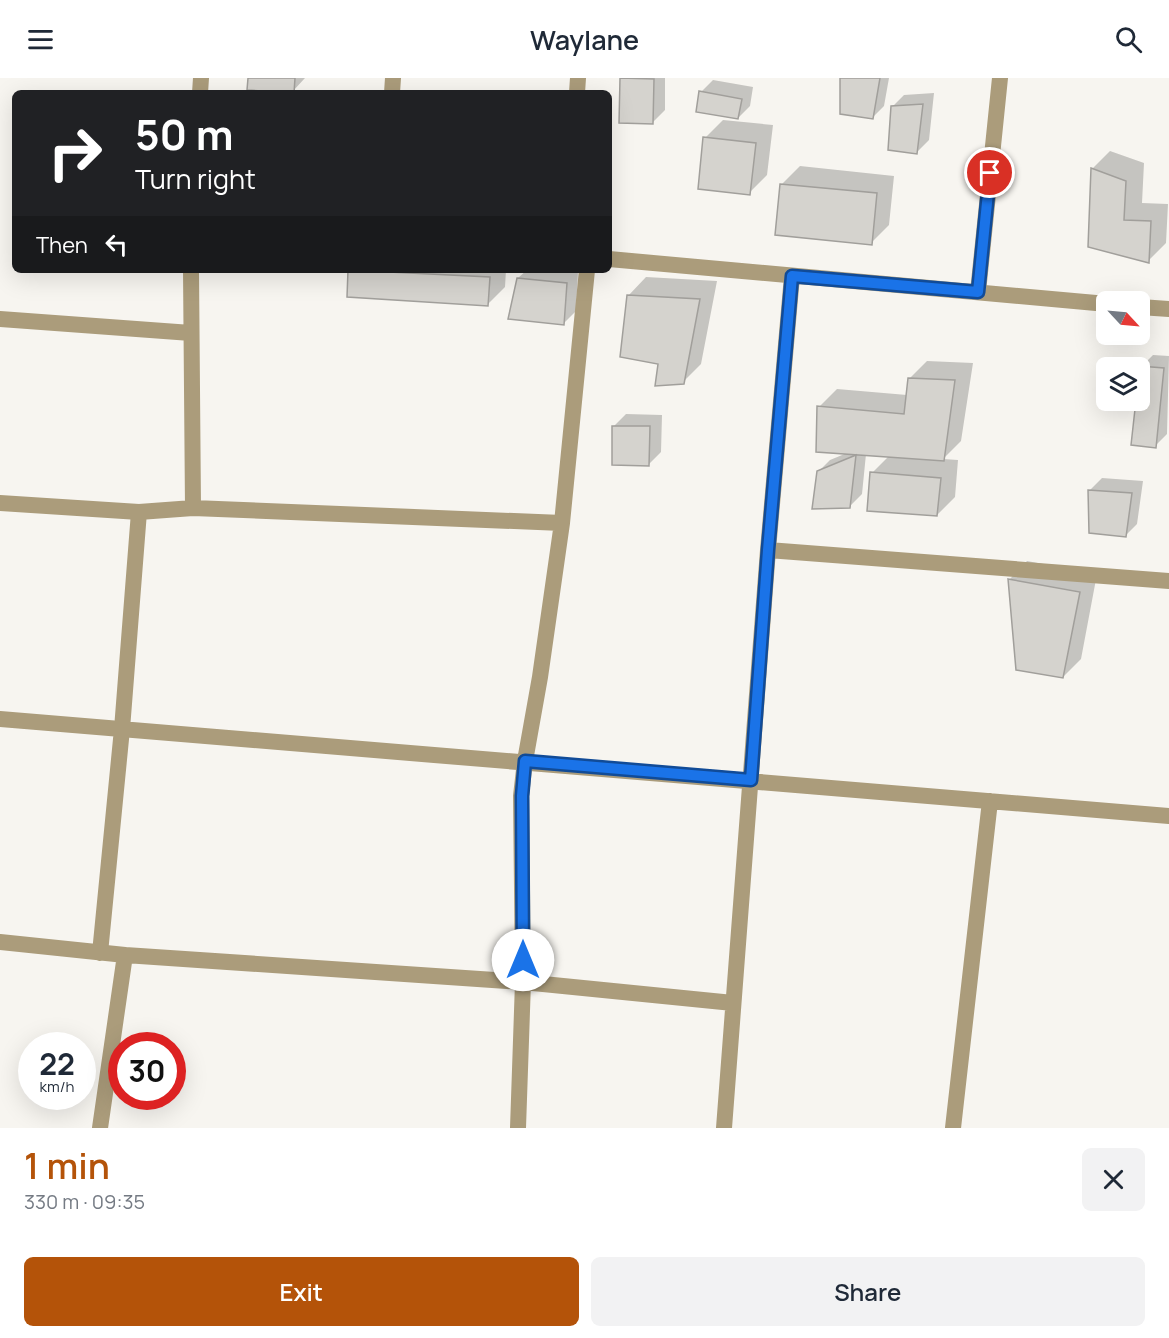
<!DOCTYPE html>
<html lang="en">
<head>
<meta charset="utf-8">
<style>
	:root { --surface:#fff; --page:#f2f2f3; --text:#1f2937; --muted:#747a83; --accent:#b45309 }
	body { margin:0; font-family:Manrope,sans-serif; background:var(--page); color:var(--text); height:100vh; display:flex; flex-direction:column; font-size:22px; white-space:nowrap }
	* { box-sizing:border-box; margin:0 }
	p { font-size:20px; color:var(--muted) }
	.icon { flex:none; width:33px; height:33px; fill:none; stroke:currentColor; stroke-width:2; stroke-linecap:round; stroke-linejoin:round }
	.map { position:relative; height:1050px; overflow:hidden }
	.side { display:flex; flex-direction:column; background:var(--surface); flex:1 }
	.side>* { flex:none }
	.guide { position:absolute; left:12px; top:12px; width:600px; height:183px; border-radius:9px; box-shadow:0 6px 24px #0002; background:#202124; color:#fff; overflow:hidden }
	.needle { width:39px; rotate:116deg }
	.fabs { position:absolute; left:1096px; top:213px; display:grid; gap:12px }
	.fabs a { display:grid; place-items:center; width:54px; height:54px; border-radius:9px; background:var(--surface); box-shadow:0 6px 24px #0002; font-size:30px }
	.speed { position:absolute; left:18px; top:954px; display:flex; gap:12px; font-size:30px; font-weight:700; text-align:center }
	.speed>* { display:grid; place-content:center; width:78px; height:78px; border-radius:50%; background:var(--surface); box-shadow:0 6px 24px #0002; line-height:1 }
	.speed small { font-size:15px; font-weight:400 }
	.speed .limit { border:9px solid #d22; background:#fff; color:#111 }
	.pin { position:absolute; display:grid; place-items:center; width:51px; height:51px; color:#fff; margin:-26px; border:3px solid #fff; border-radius:50%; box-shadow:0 2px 6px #0007 }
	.me { position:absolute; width:66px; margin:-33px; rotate:0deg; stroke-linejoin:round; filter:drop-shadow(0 0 4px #0008) }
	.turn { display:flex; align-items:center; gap:21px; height:126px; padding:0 24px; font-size:27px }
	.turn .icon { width:78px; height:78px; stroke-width:2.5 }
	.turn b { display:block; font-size:42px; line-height:51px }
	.then { display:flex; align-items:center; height:57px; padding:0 24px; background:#0003; gap:12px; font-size:22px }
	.round { display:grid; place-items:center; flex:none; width:63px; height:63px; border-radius:9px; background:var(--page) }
	.overview { display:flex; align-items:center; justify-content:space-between; height:102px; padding:0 24px }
	h1 { font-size:36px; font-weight:600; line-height:45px; color:var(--accent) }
	.action { display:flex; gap:12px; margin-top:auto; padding:12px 24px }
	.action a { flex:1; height:69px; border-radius:9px; background:var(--accent); color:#fff; font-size:24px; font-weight:600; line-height:69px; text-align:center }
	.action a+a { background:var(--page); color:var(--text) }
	header { display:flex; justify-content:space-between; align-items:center; height:78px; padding:0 24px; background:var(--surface); font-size:27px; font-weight:600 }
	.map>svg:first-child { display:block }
	.shadow { fill:#0003 }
	.building { fill:#d5d3ce; stroke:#a19f9b; stroke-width:1.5 }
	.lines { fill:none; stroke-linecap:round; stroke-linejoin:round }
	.minor { stroke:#ab9c7b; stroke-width:16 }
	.route-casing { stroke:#114b97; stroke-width:15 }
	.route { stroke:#1a73e8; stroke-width:10 }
</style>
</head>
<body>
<header><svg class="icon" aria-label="menu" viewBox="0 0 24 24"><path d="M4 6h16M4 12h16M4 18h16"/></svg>Waylane<svg class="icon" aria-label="search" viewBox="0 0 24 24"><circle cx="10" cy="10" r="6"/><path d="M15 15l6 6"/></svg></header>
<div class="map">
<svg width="1169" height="1050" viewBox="0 0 1169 1050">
	<rect width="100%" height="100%" fill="#f7f5f0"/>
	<!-- shadow -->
	<path class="shadow" d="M 249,0 L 305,0 L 293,13 Z
		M 622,0 L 665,0 L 665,32 L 653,44 Z
		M 842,0 L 889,0 L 884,28 L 872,40 Z
		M 713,2 L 753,9 L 750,28 L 738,40 L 701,14 Z
		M 934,15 L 929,62 L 917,74 L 892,29 L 904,17 Z
		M 723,42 L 773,47 L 767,97 L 749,115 L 705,60 Z
		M 1110,73 L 1144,85 L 1142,125 L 1168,126 L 1166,165 L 1148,183 L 1090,168 L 1093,90 Z
		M 800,88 L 894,98 L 889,147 L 871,165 L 782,106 Z
		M 350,192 L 506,192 L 505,209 L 487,227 L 348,217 Z
		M 527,192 L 578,193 L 576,233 L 564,245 L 518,200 Z
		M 646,199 L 717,203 L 701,286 L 683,304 L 660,284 L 628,218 Z
		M 1153,277 L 1169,278 L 1167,356 L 1155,368 L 1140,322 L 1141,289 Z
		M 927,283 L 973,285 L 961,363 L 943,381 L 958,382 L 955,419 L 937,437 L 872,395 L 889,378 L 866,376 L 862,416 L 850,428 L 818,394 L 830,382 L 847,375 L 819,329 L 837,311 L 907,317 L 909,301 Z
		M 626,336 L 662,337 L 661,374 L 649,386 L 614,348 Z
		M 1102,400 L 1143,403 L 1137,446 L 1125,458 L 1090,412 Z
		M 1027,483 L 1097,496 L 1081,581 L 1063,599 L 1018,590 L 1010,501 Z"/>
	<!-- building -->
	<path class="building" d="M 248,0 L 295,0 L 294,15 L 247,12 Z
		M 620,0 L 654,1 L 653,46 L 619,45 Z
		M 840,0 L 880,0 L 873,41 L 840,36 Z
		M 699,13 L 742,21 L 738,41 L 696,34 Z
		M 923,26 L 917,76 L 888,72 L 891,28 Z
		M 703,59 L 756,65 L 750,117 L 698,111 Z
		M 1091,90 L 1126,103 L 1124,142 L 1151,143 L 1149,185 L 1088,169 Z
		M 780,106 L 877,115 L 872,167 L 775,157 Z
		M 348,192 L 490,199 L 488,228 L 347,219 Z
		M 517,200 L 567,205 L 564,247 L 508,241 Z
		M 627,217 L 700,221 L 684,306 L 655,308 L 658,286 L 620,279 Z
		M 1139,288 L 1164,290 L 1156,370 L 1131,367 L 1136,322 L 1140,322 Z
		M 908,300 L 955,302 L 944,383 L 816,374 L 817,328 L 904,336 Z
		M 612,348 L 650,348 L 649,388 L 612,387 Z
		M 856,377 L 850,430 L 812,431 L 817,393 Z
		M 870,394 L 941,400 L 937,438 L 867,433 Z
		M 1088,412 L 1132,415 L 1126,459 L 1089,455 Z
		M 1008,501 L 1080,514 L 1063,600 L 1016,592 Z"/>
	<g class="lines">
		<!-- minor -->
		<path class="minor" d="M 200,15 L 201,0
			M 392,15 L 393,0
			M 577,15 L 578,0
			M 609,181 L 1107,226
			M 191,192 L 193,430
			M 978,214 L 1000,0
			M 1140,229 L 1169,231
			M 0,241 L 191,255
			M 0,425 L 139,434 L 193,430 L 562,445
			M 768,472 L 1169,503
			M 0,641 L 1169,738
			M 0,864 L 125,877 L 523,904 L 733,925
			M 100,875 L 122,651 L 139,434
			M 100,1050 L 125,877
			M 518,1050 L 523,904 L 521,718 L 525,683 L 540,599 L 562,445 L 587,192
			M 724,1050 L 768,472 L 792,198
			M 953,1050 L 990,723"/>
	</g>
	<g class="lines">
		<defs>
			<path id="route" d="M 523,882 L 522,718 L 525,683 L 751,702 L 768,472 L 792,198 L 978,214 L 990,95"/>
		</defs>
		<!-- route casing -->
		<use href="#route" class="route-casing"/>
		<!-- route -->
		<use href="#route" class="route"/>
	</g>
</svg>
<div class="fabs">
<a><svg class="needle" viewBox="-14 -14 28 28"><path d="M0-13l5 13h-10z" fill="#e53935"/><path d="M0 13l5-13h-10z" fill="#747a83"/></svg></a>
<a><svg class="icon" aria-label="layers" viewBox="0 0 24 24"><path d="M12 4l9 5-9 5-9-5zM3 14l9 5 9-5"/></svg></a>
</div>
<div class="speed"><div>22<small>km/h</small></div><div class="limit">30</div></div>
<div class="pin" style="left:990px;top:95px;background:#d93025"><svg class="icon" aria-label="arrive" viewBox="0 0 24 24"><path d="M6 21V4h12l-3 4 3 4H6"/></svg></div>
<svg class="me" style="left:523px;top:882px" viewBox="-20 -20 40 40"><circle r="19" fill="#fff"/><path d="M0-13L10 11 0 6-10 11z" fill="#1a73e8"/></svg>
<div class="guide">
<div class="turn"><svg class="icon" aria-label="right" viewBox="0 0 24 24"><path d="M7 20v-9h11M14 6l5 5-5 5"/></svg><div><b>50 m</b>Turn right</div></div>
<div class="then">Then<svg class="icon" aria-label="left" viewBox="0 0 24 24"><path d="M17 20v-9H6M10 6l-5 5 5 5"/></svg></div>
</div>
</div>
<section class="side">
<div class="overview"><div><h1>1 min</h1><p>330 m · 09:35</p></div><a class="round"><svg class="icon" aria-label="close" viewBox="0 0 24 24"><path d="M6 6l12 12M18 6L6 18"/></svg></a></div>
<div class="action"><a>Exit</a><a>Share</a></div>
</section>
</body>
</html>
